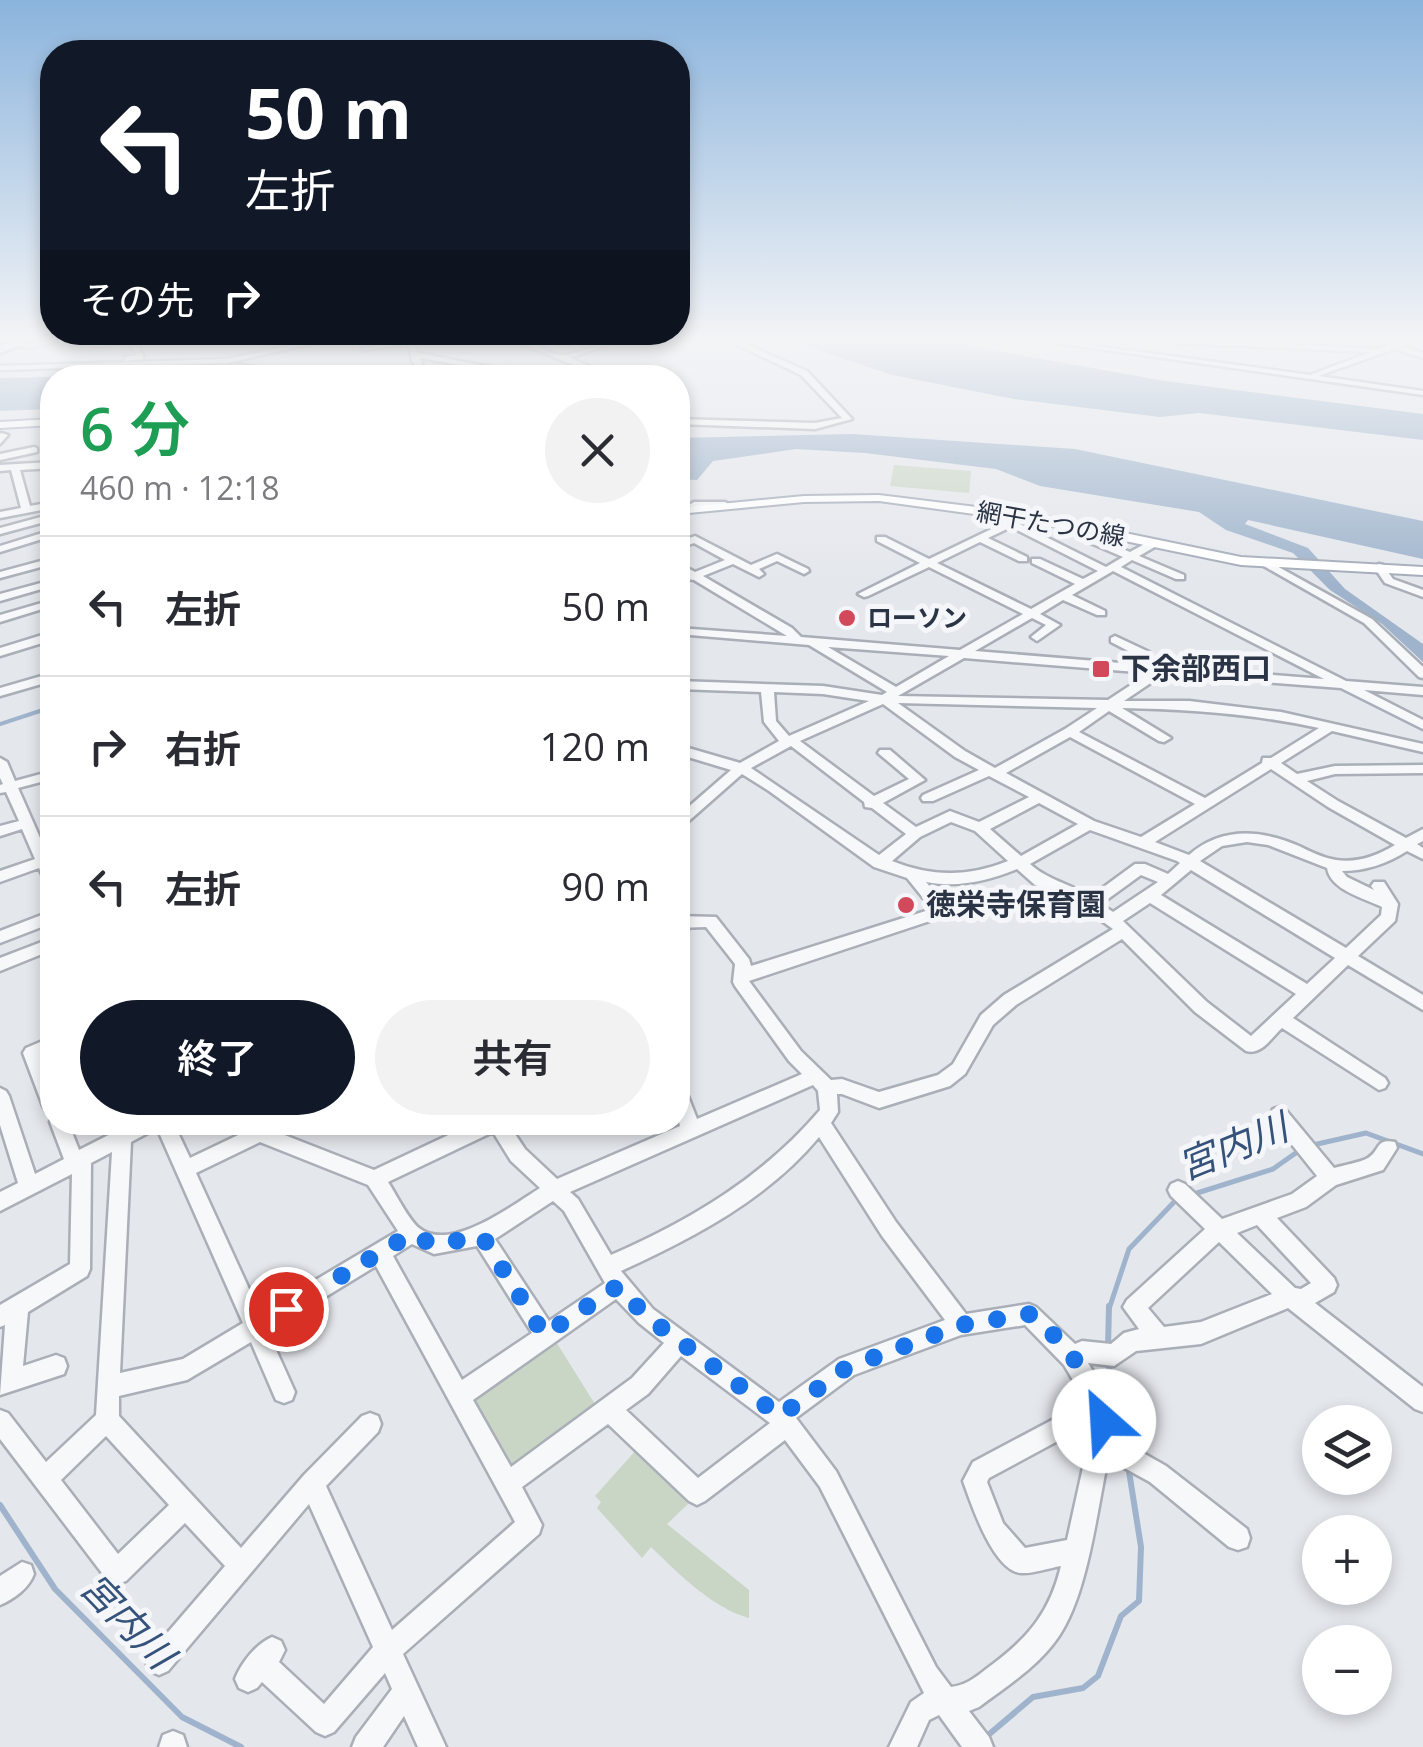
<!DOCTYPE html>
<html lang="ja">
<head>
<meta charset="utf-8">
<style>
	:root { --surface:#fff; --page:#f2f2f3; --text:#2b2b33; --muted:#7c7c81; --line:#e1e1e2; --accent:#111827 }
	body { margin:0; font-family:"Open Sans","Noto Sans JP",sans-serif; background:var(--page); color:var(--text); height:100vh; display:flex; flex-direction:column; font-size:38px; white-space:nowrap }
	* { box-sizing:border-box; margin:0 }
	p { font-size:32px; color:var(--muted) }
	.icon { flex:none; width:55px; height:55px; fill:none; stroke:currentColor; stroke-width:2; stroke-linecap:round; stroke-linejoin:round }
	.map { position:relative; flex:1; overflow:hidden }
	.details { position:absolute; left:40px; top:365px; width:650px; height:770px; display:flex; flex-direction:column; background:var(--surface); border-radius:40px; box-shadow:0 5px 15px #0003 }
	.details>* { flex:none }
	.banner { position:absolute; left:40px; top:40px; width:650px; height:305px; border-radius:40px; box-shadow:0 5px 15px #0003; background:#111827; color:#fff; overflow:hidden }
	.fabs { position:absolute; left:1302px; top:1405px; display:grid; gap:20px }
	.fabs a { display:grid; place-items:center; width:90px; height:90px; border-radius:50%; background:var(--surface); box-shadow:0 5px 15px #0003; font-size:50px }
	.pin { position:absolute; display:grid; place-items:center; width:85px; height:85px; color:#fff; margin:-42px; border:5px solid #fff; border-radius:50%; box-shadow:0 2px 10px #0007 }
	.me { position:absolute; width:110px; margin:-55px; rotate:334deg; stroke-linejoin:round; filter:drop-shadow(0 0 8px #0008) }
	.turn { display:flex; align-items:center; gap:35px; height:210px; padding:0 40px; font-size:45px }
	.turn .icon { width:130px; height:130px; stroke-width:2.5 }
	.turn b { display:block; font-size:70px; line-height:85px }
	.then { display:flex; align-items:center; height:95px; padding:0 40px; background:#0003; gap:20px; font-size:38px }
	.round { display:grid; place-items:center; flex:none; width:105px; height:105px; border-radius:52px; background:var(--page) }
	.summary { display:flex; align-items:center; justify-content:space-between; height:170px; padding:0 40px }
	h1 { font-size:60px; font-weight:600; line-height:75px; color:#1e9e55 }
	.cta { display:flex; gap:20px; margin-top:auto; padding:20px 40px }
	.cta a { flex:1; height:115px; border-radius:60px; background:var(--accent); color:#fff; font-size:40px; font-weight:600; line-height:115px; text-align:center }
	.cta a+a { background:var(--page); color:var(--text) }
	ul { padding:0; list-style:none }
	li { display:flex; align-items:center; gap:30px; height:140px; padding:0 40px; border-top:2px solid var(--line) }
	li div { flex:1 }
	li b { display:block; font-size:38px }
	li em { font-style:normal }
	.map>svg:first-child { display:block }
	.green { fill:#c9d6c5 }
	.water { fill:#9fb4cc }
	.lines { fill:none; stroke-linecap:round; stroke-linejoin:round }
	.stream-far3 { stroke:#9fb4cc; stroke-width:2.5 }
	.stream-far2 { stroke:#9fb4cc; stroke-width:4 }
	.stream-far1 { stroke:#9fb4cc; stroke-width:5 }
	.stream { stroke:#9fb4cc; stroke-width:6 }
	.minor-casing { stroke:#a9aeb7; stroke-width:5 }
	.major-casing { stroke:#a3abb8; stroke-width:4 }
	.highway-casing { stroke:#8b94a3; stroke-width:6 }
	.minor { fill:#f7f8fa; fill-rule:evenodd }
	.major { fill:#fff; fill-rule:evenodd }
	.highway { fill:#fff; fill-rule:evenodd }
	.route { stroke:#1a73e8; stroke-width:18; stroke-dasharray:0 32.4 }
	.poi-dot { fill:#d1495b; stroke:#f4f6f9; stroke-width:4 }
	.labels { text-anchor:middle; stroke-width:10; stroke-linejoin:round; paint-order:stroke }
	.far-street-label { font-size:25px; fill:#2b3445; stroke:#f4f6f9 }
	.far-poi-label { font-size:25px; font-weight:bold; fill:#2b3445; stroke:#f4f6f9; text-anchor:start }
	.poi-label { font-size:30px; font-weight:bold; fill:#2b3445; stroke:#f4f6f9; text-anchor:start }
	.near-water-label { font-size:38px; font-style:italic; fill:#34527a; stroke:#f4f6f9 }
</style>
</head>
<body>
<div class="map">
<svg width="1423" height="1747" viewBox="0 0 1423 1747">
	<rect width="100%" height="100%" fill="#e4e7ec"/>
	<!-- green -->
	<path class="green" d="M 894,465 L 971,471 L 969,493 L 890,486 Z
		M 553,1337 L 598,1409 L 517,1467 L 503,1466 L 470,1406 L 474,1390 Z
		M 637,1449 L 688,1504 L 667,1524 L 749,1590 L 749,1618 C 712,1608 678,1573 651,1547 L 642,1558 L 597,1508 L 601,1502 L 595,1496 Z"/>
	<!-- water -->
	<path class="water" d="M 791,341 L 943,341 L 1165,381 L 1423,414 L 1423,440 L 1199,413 L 1160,417 L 1014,399 L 892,375 Z
		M 200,374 L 249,377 L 52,378 L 52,409 L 0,411 L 0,378 Z
		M 852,434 L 1075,449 L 1423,521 L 1423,559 L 1248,520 L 1245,524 L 1308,548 L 1345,589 L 1423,644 L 1423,662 L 1382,624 L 1330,590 L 1293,553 L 1226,530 L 1199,512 L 1040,486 L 996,469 L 865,453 L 796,449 L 713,461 L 697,480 L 678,479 L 678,438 Z"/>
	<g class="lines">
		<!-- stream-far3 -->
		<path class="stream-far3" d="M 867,693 L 888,695"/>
		<!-- stream-far2 -->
		<path class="stream-far2" d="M 0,724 L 52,707"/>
		<!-- stream-far1 -->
		<path class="stream-far1" d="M 1313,1145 L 1366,1133 L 1423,1154
			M 1194,1194 L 1273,1169 L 1300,1150
			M 1109,1309 L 1129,1249 L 1176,1200"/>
		<!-- stream -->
		<path class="stream" d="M 1108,1347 L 1109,1306
			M 1108,1362 L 1124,1446
			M 0,1505 L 55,1589 L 182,1717 L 241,1747
			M 987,1736 L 1033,1697 L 1083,1688 L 1098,1676 L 1121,1616 L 1139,1601 L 1141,1547 L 1128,1465"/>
		<defs>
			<path id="minor" d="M 19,341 L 28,344 L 57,341 L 28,348 L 16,345 Z
				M 110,341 L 128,341 L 96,347 L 92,345 Z
				M 129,341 L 137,341 L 144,359 L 125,361 L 125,357 L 136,355 Z
				M 310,341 L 323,341 L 228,363 L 0,370 L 0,366 L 228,359 Z
				M 409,341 L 430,341 L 365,350 L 361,348 Z
				M 515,341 C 532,340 546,354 562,355 C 576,356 599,341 618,341 L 570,358 L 618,378 L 605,378 Z
				M 729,341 L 739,341 L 807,371 L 852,419 L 815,429 L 678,424 L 678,419 L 815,423 L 842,418 L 801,375 Z
				M 1042,341 L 1060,341 L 1310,375 L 1371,352 L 1175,343 L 1171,341 L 1218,341 L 1379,349 L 1387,346 L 1387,343 L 1414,341 L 1402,346 L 1423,353 L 1423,358 L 1395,349 L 1318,376 L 1423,391 L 1423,395 Z
				M 409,346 L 415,346 L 418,353 L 517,372 L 513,374 L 420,358 L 424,369 L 438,378 C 418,378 411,363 409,346 Z
				M 235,364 L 320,376 L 324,378 L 299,378 L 232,368 L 232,364 Z
				M 1,433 L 8,435 L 0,444 L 0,434 Z
				M 34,447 L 37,448 L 37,452 L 0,460 L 0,454 Z
				M 52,462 L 52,468 L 20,470 L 30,506 L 52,502 L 52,508 L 0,518 L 0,512 L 21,508 L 11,470 L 0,471 L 0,465 Z
				M 694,502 L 725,502 L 730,505 L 725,508 L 691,507 L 689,505 Z
				M 52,514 L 52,520 L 0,534 L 0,528 Z
				M 1002,515 L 1106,567 L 1123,557 L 1086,541 L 1081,535 L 1087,527 L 1096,529 L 1092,535 L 1094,537 L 1130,552 L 1150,541 L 1158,541 L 1158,545 L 1139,556 L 1184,575 L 1184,579 L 1176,579 L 1132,560 L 1121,567 L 1346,681 L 1423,687 L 1423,695 L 1364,690 L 1423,720 L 1423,729 L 1341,688 L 1164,674 L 1124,701 L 1189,701 L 1281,712 L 1423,744 L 1423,752 L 1332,731 L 1281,763 L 1297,774 L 1335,766 L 1423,765 L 1423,773 L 1335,774 L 1307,781 L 1338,801 L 1406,838 L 1423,829 L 1423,841 L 1417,844 L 1423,848 L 1423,859 L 1407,851 C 1387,864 1365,871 1342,871 L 1347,877 L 1374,890 L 1371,886 L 1374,882 L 1384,882 L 1398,904 L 1395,921 L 1358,956 L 1423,995 L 1423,1010 L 1348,965 L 1293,1018 L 1385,1078 L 1388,1083 L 1385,1088 L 1379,1090 L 1282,1028 C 1272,1037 1261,1056 1246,1051 L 1195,1012 L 1122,939 L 1016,1005 L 993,1025 L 965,1074 L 950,1086 L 879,1108 L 842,1094 L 837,1094 L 838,1112 L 831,1123 L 896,1222 L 966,1314 L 1029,1304 L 1036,1307 L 1075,1344 L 1082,1341 L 1111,1344 L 1124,1333 L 1139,1329 L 1123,1307 L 1127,1300 L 1205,1229 L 1171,1196 L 1168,1190 L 1171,1184 L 1178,1181 L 1185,1184 L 1222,1219 L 1292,1194 L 1317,1176 L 1273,1121 L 1270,1115 L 1273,1109 L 1279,1107 L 1285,1109 L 1334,1168 C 1344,1165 1359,1163 1368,1158 C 1381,1150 1375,1138 1395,1142 L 1397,1148 L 1383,1170 L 1336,1185 L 1306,1207 L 1277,1218 L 1334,1278 L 1337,1285 L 1334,1292 L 1315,1303 L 1423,1387 L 1423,1412 L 1415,1409 L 1288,1308 L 1201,1344 L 1136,1351 L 1114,1366 L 1088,1363 C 1102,1387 1119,1408 1113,1436 L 1166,1466 L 1247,1529 L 1250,1538 L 1247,1547 L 1238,1550 L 1229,1547 L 1150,1482 L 1108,1459 C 1097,1510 1088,1593 1059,1636 C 1039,1666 1007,1686 979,1707 L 969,1711 L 989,1737 L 993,1747 L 962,1747 L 939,1715 L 929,1720 L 917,1747 L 889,1747 L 911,1702 L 924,1693 L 820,1487 L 785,1440 L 705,1501 L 697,1505 L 689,1501 L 608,1424 L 522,1487 L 542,1525 L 539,1534 L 403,1654 L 446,1747 L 418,1747 L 404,1716 L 383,1747 L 352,1747 L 356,1737 L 392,1689 L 385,1673 L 334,1732 L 325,1736 L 316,1732 L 262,1682 L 257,1688 L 248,1692 L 239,1688 L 235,1679 C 241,1663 256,1644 272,1637 L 281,1641 L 285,1650 L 279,1662 L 324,1704 L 373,1647 L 309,1504 L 168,1671 L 159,1675 L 150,1671 L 146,1662 L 150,1653 L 225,1566 L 185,1523 L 126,1581 L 117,1584 L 108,1581 L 0,1439 L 0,1410 L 8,1413 L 46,1462 L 96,1415 L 112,1152 L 91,1163 L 90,1269 L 87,1276 L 28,1312 L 23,1366 L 56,1355 L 64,1358 L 67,1366 L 64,1374 L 0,1395 L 5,1325 L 0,1327 L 0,1305 L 70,1264 L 72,1174 L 0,1211 L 0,1192 L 18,1183 L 0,1125 L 0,1088 L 6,1091 L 9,1096 L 35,1174 L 64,1159 L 50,1122 L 52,1116 L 52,1122 L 68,1122 L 79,1150 L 134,1122 L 173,1122 L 190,1158 L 259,1125 L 374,1170 L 476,1122 L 507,1122 L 525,1149 L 557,1179 L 680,1126 L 678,1117 L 678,1084 L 684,1086 L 697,1119 L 802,1074 L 789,1061 L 735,986 L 733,982 L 735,964 L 706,927 L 678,928 L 678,916 L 716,917 L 749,959 L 751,966 L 932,909 L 907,878 L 874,867 L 769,791 L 742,774 L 683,826 L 678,828 L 678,816 L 731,770 L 678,754 L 678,745 L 740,763 L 779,741 L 764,722 L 761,692 L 678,689 L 678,681 L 823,686 L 882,695 L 887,692 L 809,645 L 678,634 L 678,628 L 787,636 L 694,580 L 687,579 L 687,576 L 678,570 L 678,563 L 695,572 L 725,560 L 694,543 L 678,549 L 678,542 L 695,536 L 751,565 L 777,554 L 808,569 L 809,571 L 804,574 L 777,561 L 759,569 L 764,574 L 759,577 L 733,564 L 703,576 L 792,628 L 801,637 L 960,650 L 1023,614 L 929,567 L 868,596 L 864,597 L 858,594 L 920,563 L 877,541 L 877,537 L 885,537 L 929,559 L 1004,523 L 997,518 ZM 1011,527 L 1098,571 L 1083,579 L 1040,559 L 1032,559 L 1032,563 L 1075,584 L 1031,609 L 937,563 L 980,542 L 1019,561 L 1027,561 L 1027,557 L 988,538 ZM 1113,571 L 1324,679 L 1157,666 L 1149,652 L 1115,636 L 1111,638 L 1111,642 L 1140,657 L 1145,665 L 975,651 L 1032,618 L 1046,625 L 1031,637 L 1037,641 L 1060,625 L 1040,614 L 1063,600 L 1097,615 L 1105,615 L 1105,611 L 1072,595 ZM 828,647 L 949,656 L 896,687 ZM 964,658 L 1149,673 L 1108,700 L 898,696 ZM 774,692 L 823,694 L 869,701 L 789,736 L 776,721 ZM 898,703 L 1097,708 L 1065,729 L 995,768 L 965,751 ZM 883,704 L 955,757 L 979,770 L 923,795 L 921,798 L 923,801 L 933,801 L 989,776 L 1029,797 L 979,822 L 950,811 L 916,827 L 883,803 L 925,780 L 890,750 L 880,750 L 878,753 L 909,779 L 874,796 L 800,741 ZM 1122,708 C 1189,709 1254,714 1319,728 L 1271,758 L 1263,758 L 1262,763 L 1205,798 L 1079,732 L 1109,711 L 1159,741 L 1164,742 L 1171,738 ZM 1070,737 L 1195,804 L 1141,837 L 1094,821 L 1006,773 ZM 791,746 L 864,802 L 865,807 L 872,808 L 906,834 L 879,855 L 751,768 ZM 1271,769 L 1328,807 L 1395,845 C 1377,856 1358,863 1336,860 C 1323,858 1311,852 1299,846 C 1262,830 1222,826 1189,855 L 1155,842 ZM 1039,803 L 1078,824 L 1021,856 L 990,829 ZM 951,822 L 975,831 L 1008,861 C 968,877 932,877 892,861 L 920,837 ZM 1090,830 L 1177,861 L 1180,863 L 1168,874 L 1145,864 L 1135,864 L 1090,897 C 1070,883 1049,881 1030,864 ZM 1247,842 L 1268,845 L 1327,868 C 1330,890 1364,898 1382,907 L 1381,915 L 1346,948 L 1200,861 L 1222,846 ZM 1017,869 L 1035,885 L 1070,898 L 1113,929 L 1004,995 L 981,1015 L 953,1064 L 938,1075 L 879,1092 L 842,1079 L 831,1080 L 801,1051 L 749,981 L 948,915 L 951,911 L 948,907 L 926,882 C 958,888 988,881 1017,869 ZM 1191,870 L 1335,958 L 1307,984 L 1161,895 ZM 1141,875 L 1158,882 L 1113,912 L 1101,904 ZM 1150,903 L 1296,994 L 1251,1036 L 1207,1002 L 1123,921 ZM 813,1085 L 818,1091 L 820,1110 C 763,1177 691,1220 611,1255 L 578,1199 L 570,1192 ZM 157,1128 L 243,1323 L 183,1359 L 120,1373 L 131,1142 ZM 493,1132 L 511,1161 L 540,1188 C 513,1205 450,1253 419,1228 C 408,1219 396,1194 388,1182 ZM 819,1137 L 882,1236 L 945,1320 L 839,1359 L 779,1402 L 653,1309 L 621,1271 C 693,1238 768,1199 819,1137 ZM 260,1142 L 368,1185 L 398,1231 L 260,1313 L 196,1173 ZM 553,1201 L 564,1211 L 605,1283 L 549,1321 L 495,1239 ZM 1257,1225 L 1311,1283 L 1301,1289 L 1295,1288 L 1237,1233 ZM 1219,1242 L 1272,1294 L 1201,1322 L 1164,1327 L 1148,1308 ZM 412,1244 L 434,1254 L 477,1246 L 532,1333 L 462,1380 L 393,1256 ZM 376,1266 L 515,1522 L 392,1630 L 326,1486 L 378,1432 L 381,1424 L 378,1416 L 370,1413 L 362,1416 L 304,1475 L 241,1548 L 119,1416 L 119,1396 L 187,1380 L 251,1342 L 276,1400 L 284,1403 L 292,1400 L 295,1392 L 268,1332 ZM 616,1299 L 639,1323 L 664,1343 L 632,1378 L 511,1467 L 473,1400 ZM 1025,1325 L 1064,1365 L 1086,1402 L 973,1462 L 963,1481 C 971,1503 993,1571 1021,1573 C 1033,1574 1049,1568 1061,1566 C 1050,1611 1030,1636 993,1664 C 979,1674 969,1685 951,1687 L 936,1667 L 836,1471 L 796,1418 L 854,1375 L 961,1335 ZM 681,1356 L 770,1423 L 698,1478 L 626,1410 L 648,1394 ZM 1093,1422 L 1067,1540 L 1025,1548 L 1003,1523 L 987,1482 L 989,1478 ZM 106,1436 L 169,1505 L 118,1554 L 61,1480 Z
				M 52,530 L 52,536 L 0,552 L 0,546 Z
				M 52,558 L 52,564 L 0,578 L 0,572 Z
				M 1266,560 L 1372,619 L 1423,667 L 1423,678 L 1419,677 L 1364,623 L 1262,565 L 1262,561 Z
				M 1379,564 L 1383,565 L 1393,579 L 1423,590 L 1423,597 L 1385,583 L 1374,567 Z
				M 52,580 L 52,586 L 0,601 L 0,594 Z
				M 52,600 L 52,606 L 0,622 L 0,615 Z
				M 52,632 L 52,640 L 0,656 L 0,648 Z
				M 52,673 L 52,681 L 0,696 L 0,688 Z
				M 0,758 L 7,762 L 15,781 L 52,771 L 52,779 L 18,788 L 52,865 L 52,886 L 47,885 L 39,868 L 0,882 L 0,871 L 35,859 L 22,829 L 0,836 L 0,826 L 19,821 L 6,792 L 0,793 L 0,785 L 3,784 L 0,778 Z
				M 52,911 L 52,923 L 0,943 L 0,931 Z
				M 52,938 L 52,950 L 0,971 L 0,958 Z
				M 52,1037 L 52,1052 L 42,1056 L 52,1084 L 52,1114 L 46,1111 L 43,1106 L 23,1053 L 26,1048 Z
				M 22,1562 L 31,1565 L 34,1574 C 29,1588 14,1599 0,1605 L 0,1576 Z
				M 173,1731 L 183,1735 L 187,1747 L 159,1747 L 163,1735 Z"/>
			<path id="major" d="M 52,419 L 52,425 L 0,428 L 0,422 Z
				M 879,495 L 1033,514 L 1241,557 L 1423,567 L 1423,575 L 1241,565 L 1033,522 L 879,501 L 804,502 L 678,514 L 678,508 L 804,496 Z"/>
			<path id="highway" d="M 14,341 L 30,341 L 0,353 L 0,346 Z"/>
		</defs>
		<!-- minor casing -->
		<use href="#minor" class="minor-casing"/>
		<!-- major casing -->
		<use href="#major" class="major-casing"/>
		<!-- highway casing -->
		<use href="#highway" class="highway-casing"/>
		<!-- minor -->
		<use href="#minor" class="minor"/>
		<!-- major -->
		<use href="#major" class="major"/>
		<!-- highway -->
		<use href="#highway" class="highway"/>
	</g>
	<!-- sky -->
	<linearGradient id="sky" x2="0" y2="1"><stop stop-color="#8bb4dd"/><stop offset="0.58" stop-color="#f3f4f6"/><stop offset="1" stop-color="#f3f4f6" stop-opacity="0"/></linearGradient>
	<rect width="1423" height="585" fill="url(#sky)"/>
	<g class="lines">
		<!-- route -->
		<path class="route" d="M 286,1309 L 411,1234 L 434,1245 L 482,1236 L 544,1335 L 618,1286 L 646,1316 L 780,1416 L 846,1368 L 961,1325 L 1030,1314 C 1061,1337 1097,1383 1104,1421"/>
	</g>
	<!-- markers -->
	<g class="poi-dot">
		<circle cx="847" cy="618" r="10"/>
		<rect x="1091" y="659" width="20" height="20" rx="5"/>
		<circle cx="906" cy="905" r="10"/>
	</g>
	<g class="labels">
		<!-- far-street labels -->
		<g class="far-street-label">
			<text transform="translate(1051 524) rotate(10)" y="9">網干たつの線</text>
		</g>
		<!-- far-poi labels -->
		<g class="far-poi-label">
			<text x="867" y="627">ローソン</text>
		</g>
		<!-- poi labels -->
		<g class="poi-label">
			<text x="1121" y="679">下余部西口</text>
			<text x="926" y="915">徳栄寺保育園</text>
		</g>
		<!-- near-water labels -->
		<g class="near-water-label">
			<text transform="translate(1233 1147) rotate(-22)" y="13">宮内川</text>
			<text transform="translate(127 1621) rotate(46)" y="13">宮内川</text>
		</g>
	</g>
</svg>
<div class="fabs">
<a><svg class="icon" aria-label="layers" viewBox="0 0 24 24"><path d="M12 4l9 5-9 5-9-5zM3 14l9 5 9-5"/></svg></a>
<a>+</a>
<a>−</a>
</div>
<div class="pin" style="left:286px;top:1309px;background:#d93025"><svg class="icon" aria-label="arrive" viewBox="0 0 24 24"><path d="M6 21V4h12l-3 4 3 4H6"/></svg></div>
<svg class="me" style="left:1104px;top:1421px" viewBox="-20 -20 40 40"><circle r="19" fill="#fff"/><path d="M0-13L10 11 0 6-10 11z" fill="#1a73e8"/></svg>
<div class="banner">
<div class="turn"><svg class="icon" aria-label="left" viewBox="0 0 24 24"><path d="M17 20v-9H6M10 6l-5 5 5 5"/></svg><div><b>50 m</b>左折</div></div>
<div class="then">その先<svg class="icon" aria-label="right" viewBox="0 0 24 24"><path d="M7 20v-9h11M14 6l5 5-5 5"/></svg></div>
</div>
<section class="details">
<div class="summary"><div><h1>6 分</h1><p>460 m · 12:18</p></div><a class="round"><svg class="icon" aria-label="close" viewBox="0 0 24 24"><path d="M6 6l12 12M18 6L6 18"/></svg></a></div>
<ul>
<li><svg class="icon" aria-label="left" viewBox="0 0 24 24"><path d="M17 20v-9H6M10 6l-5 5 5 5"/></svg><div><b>左折</b></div><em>50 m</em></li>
<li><svg class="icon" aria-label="right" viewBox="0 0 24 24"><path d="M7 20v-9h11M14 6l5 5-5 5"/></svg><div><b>右折</b></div><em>120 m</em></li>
<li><svg class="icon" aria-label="left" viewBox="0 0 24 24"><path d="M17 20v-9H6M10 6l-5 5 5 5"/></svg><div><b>左折</b></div><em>90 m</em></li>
</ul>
<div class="cta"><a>終了</a><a>共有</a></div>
</section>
</div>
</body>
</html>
